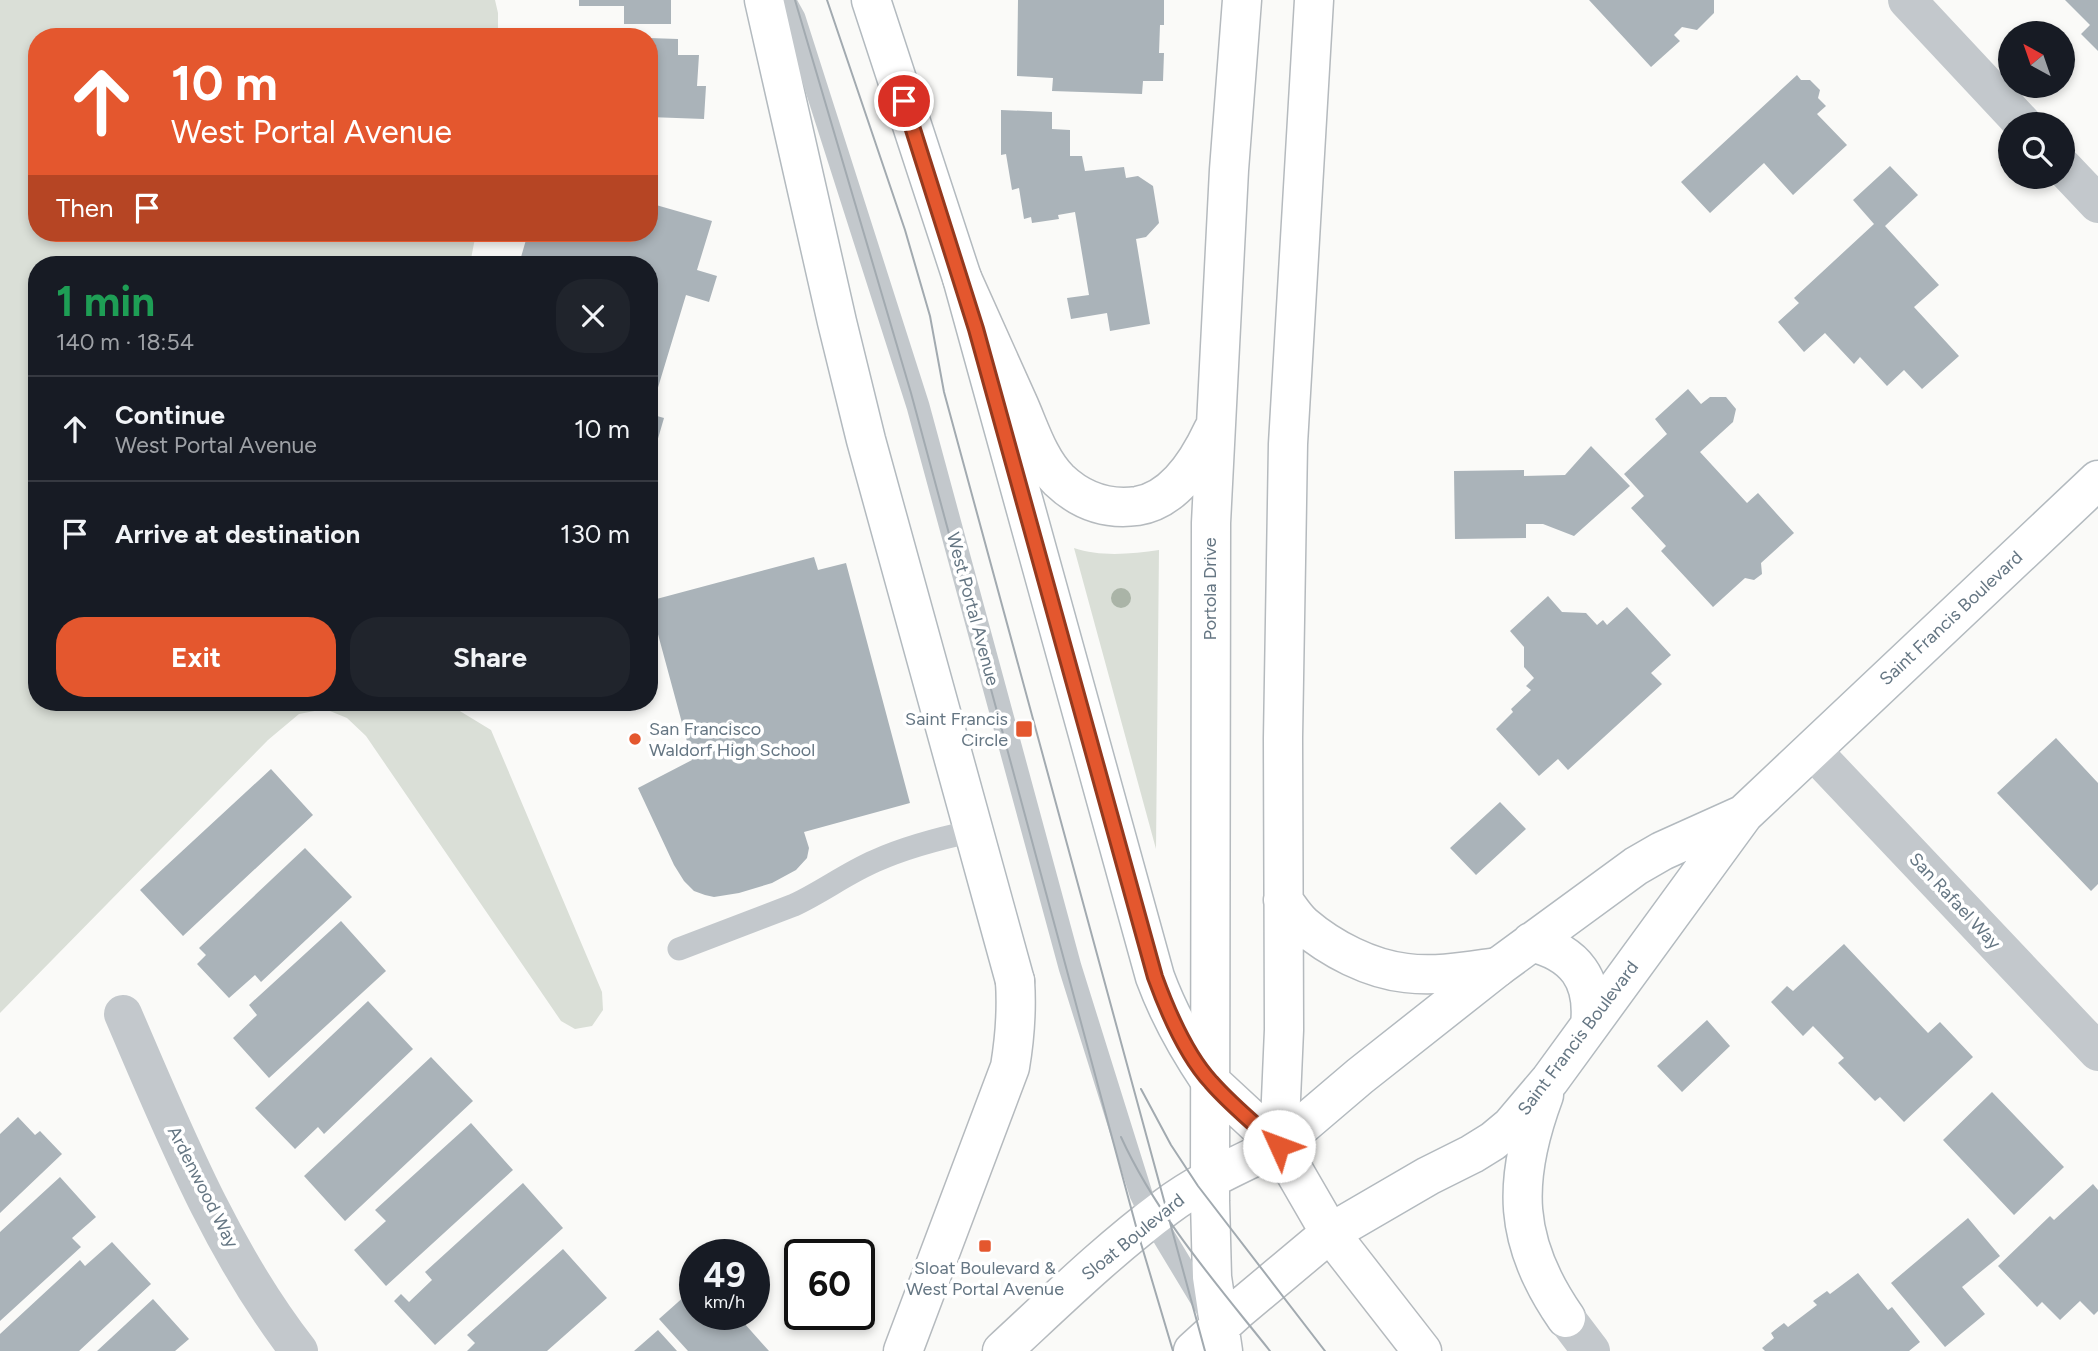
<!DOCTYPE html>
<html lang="en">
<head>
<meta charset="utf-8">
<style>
	:root { --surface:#171b24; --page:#20242c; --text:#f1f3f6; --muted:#9ea1a6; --line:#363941; --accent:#e4572e }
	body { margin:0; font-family:Figtree,sans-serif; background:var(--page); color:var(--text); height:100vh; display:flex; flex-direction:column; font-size:26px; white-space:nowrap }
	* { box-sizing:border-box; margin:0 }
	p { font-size:23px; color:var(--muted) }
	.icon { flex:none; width:38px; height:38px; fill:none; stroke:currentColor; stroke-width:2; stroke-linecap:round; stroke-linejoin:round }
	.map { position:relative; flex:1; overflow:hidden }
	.side { position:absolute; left:28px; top:256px; width:630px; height:455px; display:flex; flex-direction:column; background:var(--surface); border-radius:28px; box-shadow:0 4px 10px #0003 }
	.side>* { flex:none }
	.hud { position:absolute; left:28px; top:28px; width:630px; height:214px; border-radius:28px; box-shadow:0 4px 10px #0003; background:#e4572e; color:#fff; overflow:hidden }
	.needle { width:46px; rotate:320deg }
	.tools { position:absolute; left:1998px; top:21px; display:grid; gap:14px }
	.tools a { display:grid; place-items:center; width:77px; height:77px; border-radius:50%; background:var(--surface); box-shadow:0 4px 10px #0003; font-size:35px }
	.speed { position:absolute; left:679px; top:1239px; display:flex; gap:14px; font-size:35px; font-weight:700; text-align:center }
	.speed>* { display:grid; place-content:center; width:91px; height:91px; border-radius:50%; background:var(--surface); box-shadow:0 4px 10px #0003; line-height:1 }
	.speed small { font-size:18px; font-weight:400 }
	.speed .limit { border:4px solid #111; border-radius:10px; background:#fff; color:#111 }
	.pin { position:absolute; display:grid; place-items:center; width:60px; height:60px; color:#fff; margin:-30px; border:4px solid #fff; border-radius:50%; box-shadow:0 2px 7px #0007 }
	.me { position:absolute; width:77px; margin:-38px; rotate:313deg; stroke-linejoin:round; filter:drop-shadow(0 0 5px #0008) }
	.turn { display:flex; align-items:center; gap:24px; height:147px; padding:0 28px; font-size:32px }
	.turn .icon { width:91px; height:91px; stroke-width:2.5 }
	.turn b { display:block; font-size:49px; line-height:60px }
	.then { display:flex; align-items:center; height:66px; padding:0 28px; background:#0003; gap:14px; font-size:26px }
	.round { display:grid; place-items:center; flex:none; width:74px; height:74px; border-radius:28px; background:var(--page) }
	.overview { display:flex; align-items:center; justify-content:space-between; height:119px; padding:0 28px }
	h1 { font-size:42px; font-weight:700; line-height:52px; color:#1e9e55 }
	.action { display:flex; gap:14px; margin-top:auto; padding:14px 28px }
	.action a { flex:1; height:80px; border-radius:28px; background:var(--accent); color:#fff; font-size:28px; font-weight:700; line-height:80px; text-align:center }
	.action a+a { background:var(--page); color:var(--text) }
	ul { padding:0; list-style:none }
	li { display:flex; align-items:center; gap:21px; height:105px; padding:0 28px; border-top:2px solid var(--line) }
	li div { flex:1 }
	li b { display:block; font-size:26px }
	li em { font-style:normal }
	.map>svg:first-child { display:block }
	.green { fill:#dadfd7 }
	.building { fill:#aab3b9 }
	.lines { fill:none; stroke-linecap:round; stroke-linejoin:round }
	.secondary-casing { stroke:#b3babf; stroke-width:41 }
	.primary-casing { stroke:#b5babe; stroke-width:41 }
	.lane { stroke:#c3c8cc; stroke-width:23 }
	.street { stroke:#c3c8cc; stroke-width:38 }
	.secondary { stroke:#fff; stroke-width:38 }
	.primary { stroke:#fff; stroke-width:38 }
	.tram { stroke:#a2aab0; stroke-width:2 }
	.tree { fill:#aab4a7 }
	.route-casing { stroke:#94391e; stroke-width:18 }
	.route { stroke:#e4572e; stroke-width:12 }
	.poi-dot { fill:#e4572e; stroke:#fff; stroke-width:2.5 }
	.labels { text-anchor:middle; stroke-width:7; stroke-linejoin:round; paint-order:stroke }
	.street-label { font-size:18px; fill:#657683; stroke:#fff }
	.poi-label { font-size:18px; fill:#657683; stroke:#fff; text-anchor:end }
</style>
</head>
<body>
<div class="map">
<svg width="2098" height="1351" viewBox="0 0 2098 1351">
	<rect width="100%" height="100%" fill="#fafaf8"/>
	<!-- green -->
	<path class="green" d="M 0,0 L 495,0 L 498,13 L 498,37 L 37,37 L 37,233 L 476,233 L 470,264 L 37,264 L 37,702 L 445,702 L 491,730 L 602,992 L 603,1010 L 592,1026 L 575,1029 L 561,1021 L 366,736 L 347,718 L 325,709 L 299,714 L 268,740 L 0,1013 Z
		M 1074,548 C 1100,557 1132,554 1159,550 L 1156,849 Z"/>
	<!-- building -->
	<path class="building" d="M 579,0 L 671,0 L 671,24 L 624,24 L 624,6 L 579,6 Z
		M 1018,0 L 1164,0 L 1164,25 L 1160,25 L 1159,53 L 1164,53 L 1163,81 L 1143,81 L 1142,94 L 1052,91 L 1053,78 L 1017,76 Z
		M 1589,0 L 1714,0 L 1714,13 L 1697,30 L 1682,27 L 1674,35 L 1680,41 L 1651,67 Z
		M 2065,0 L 2098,0 L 2098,51 L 2081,34 L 2090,25 Z
		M 649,38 L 678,39 L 678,55 L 699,55 L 697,86 L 706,86 L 704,119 L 649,117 Z
		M 1797,75 L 1801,80 L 1810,80 L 1820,90 L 1818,98 L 1826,106 L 1817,114 L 1847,145 L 1793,195 L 1764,163 L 1710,213 L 1681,182 Z
		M 1001,110 L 1052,112 L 1052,129 L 1070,130 L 1070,156 L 1082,156 L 1085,171 L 1124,167 L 1126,178 L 1138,176 L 1153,186 L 1159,223 L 1146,237 L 1136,239 L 1150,324 L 1110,331 L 1107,313 L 1071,319 L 1067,298 L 1089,295 L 1075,212 L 1058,215 L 1059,219 L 1032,223 L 1031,217 L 1024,219 L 1019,188 L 1012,190 L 1006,154 L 1001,155 Z
		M 1890,166 L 1918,195 L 1885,226 L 1939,285 L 1914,307 L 1959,356 L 1922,389 L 1904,370 L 1887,386 L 1860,357 L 1854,364 L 1825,333 L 1804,352 L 1778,322 L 1799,303 L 1794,298 L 1874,224 L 1853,200 Z
		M 649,203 L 712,221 L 697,270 L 717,276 L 709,302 L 686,295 L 650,414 L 664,418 L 650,466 L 649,264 L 519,264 L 528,233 L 649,233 Z
		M 1688,389 L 1701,404 L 1710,397 L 1726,397 L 1736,409 L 1733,422 L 1700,452 L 1747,503 L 1758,493 L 1794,533 L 1761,563 L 1762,574 L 1754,580 L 1745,578 L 1713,607 L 1661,551 L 1666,546 L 1631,508 L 1644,496 L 1624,474 L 1667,434 L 1655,419 Z
		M 1591,446 L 1630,486 L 1574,536 L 1543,524 L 1526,524 L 1526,538 L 1455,539 L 1454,471 L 1524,470 L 1524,476 L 1565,475 Z
		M 814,557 L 818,570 L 846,563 L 910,803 L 804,832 L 809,848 L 807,858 L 796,870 L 772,883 L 739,893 L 714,897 L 705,895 L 694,891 L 684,881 L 674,865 L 638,788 L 692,760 L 649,601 Z
		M 1548,596 L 1562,612 L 1586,613 L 1597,625 L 1603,620 L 1607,625 L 1627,607 L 1671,655 L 1651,673 L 1662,684 L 1568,770 L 1558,759 L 1539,776 L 1496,729 L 1513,712 L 1511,709 L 1531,690 L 1526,686 L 1534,678 L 1524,667 L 1524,647 L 1510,631 Z
		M 2056,738 L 2098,783 L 2098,884 L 2091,891 L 1997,793 Z
		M 271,769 L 313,815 L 183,936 L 140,890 Z
		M 1500,802 L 1526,829 L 1476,875 L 1450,848 Z
		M 305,848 L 352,897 L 261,982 L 255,975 L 229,998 L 197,964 L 206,955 L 199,948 Z
		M 341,921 L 386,971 L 269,1078 L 233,1038 L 257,1015 L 249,1005 Z
		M 1844,944 L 1928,1033 L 1940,1022 L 1973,1057 L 1904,1122 L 1880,1097 L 1875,1101 L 1838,1063 L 1844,1058 L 1813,1026 L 1803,1036 L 1771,1002 L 1787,986 L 1793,991 Z
		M 368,1001 L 413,1049 L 324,1134 L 318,1127 L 295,1149 L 255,1108 Z
		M 1707,1020 L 1730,1046 L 1682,1092 L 1657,1066 Z
		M 431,1057 L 473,1101 L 345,1221 L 304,1176 Z
		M 1992,1092 L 2064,1167 L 2014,1215 L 1943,1140 Z
		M 18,1117 L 35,1135 L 40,1131 L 62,1154 L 0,1213 L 0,1134 Z
		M 471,1123 L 513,1170 L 386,1286 L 354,1250 L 386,1221 L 375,1210 Z
		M 60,1177 L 96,1217 L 72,1238 L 81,1247 L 0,1321 L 0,1232 Z
		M 523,1183 L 563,1228 L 435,1345 L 394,1301 L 401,1294 L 409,1302 L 432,1280 L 425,1272 Z
		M 2093,1184 L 2098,1190 L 2098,1311 L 2094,1315 L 2080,1301 L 2060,1320 L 2042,1302 L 2037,1307 L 1998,1266 L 2050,1216 L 2054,1220 Z
		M 1968,1218 L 2000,1256 L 1962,1287 L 1985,1314 L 1945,1347 L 1891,1283 Z
		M 112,1242 L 151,1284 L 79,1351 L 0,1351 L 0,1334 L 80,1260 L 85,1266 Z
		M 563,1249 L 607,1298 L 547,1351 L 467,1351 L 475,1343 L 467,1335 Z
		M 1858,1273 L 1888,1310 L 1892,1307 L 1920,1342 L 1909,1351 L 1765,1351 L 1762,1348 L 1774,1338 L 1771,1333 L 1784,1323 L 1788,1327 L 1817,1305 L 1813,1301 L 1827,1291 L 1830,1294 Z
		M 695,1287 L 695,1314 L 736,1314 L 769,1351 L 688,1351 L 659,1319 Z
		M 153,1299 L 189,1339 L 175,1351 L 97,1351 Z
		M 658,1330 L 677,1351 L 634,1351 Z"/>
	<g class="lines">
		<defs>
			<path id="secondary" d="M 764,0 L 837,322 L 866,440 L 1015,981
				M 871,0 L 962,278 L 1155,977 C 1169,1015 1187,1047 1210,1081
				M 1531,942 C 1576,953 1595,980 1590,1025
				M 1544,1095 C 1512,1181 1513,1242 1566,1318
				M 1279,1145 L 1360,1076 L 1498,967 L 1636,866 L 1662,851 L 1742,815
				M 1330,1233 L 1428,1176 L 1472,1154 L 1493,1141 L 1511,1126 L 1550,1080 L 1744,814 L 2098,480"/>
			<path id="primary" d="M 962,278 C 981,320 1000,362 1019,405 C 1030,430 1039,460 1059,480 C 1081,501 1107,510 1137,506 C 1175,500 1198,462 1213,430
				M 1283,900 C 1289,908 1295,918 1303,925 C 1331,949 1370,969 1406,973 C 1436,977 1468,971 1498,967
				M 1210,1081 L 1279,1145 L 1330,1233 L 1422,1351
				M 1279,1145 L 1284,1030 L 1283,738 L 1288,444 L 1314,0
				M 903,1351 L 1010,1067 C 1015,1037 1017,1011 1015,981
				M 1002,1351 C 1055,1302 1108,1250 1166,1207 C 1200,1181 1241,1164 1279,1145
				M 1193,1351 L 1238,1310 L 1330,1233
				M 1223,1351 L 1212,1277 L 1210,1201 L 1211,523 L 1229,170 L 1242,0"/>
		</defs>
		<!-- secondary casing -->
		<use href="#secondary" class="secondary-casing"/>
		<!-- primary casing -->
		<use href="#primary" class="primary-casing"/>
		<!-- lane -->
		<path class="lane" d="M 784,0 L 794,18 L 918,406 L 1070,967 L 1141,1194 L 1152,1217 L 1211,1315
			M 679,949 L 794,905 C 822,892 847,873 875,861 C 906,847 941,838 974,831"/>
		<!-- street -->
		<path class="street" d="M 1907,0 L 2023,124
			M 2063,167 L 2098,204
			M 1812,750 L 2098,1052
			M 123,1014 C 173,1130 221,1251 299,1351
			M 1566,1318 L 1591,1351"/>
		<!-- secondary -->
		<use href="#secondary" class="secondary"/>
		<!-- primary -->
		<use href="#primary" class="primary"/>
		<!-- tram -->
		<path class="tram" d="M 795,0 L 911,393 L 1137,1230 L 1173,1351
			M 827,0 L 905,230 L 930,316 L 944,392 L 1205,1351
			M 1141,1089 L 1171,1145 L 1198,1186 L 1325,1351
			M 1121,1137 C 1157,1216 1216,1283 1270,1351"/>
	</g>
	<!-- trees -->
	<circle class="tree" cx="1121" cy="598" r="10"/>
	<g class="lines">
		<defs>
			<path id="route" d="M 904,101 L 976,329 L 1155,977 C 1167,1010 1187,1056 1211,1082 C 1231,1105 1256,1125 1279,1146"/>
		</defs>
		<!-- route casing -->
		<use href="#route" class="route-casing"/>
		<!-- route -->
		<use href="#route" class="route"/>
	</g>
	<!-- markers -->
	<g class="poi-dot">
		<rect x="1015" y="720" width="18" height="18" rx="3.5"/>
		<circle cx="635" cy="739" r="7"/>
		<rect x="978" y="1239" width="14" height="14" rx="3.5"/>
	</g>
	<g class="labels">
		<!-- street labels -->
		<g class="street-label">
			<text transform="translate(1210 589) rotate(-90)" y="6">Portola Drive</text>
			<text transform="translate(973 609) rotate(75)" y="6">West Portal Avenue</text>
			<text transform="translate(1951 618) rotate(-43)" y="6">Saint Francis Boulevard</text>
			<text transform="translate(1955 901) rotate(47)" y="6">San Rafael Way</text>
			<text transform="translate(1578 1038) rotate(-53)" y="6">Saint Francis Boulevard</text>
			<text transform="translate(203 1187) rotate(63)" y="6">Ardenwood Way</text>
			<text transform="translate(1133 1237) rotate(-39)" y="6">Sloat Boulevard</text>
		</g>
		<!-- poi labels -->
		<g class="poi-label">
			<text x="1008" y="725">Saint Francis<tspan x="1008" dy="21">Circle</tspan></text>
			<text x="649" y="735" text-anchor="start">San Francisco<tspan x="649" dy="21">Waldorf High School</tspan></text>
			<text x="985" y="1274" text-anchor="middle">Sloat Boulevard &amp;<tspan x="985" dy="21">West Portal Avenue</tspan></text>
		</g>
	</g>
</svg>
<div class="tools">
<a><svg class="needle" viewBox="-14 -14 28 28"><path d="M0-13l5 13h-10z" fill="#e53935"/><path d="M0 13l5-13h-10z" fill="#9ea1a6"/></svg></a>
<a><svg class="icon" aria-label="search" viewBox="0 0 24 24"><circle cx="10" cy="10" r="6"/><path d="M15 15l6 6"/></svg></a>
</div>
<div class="speed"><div>49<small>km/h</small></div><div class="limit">60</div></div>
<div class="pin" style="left:904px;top:101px;background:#d93025"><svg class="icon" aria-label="arrive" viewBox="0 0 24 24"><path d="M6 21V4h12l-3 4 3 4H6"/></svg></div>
<svg class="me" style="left:1279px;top:1146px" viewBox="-20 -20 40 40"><circle r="19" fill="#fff"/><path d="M0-13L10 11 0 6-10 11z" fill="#e4572e"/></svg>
<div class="hud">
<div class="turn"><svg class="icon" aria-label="ahead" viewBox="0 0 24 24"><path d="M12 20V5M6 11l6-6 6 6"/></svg><div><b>10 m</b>West Portal Avenue</div></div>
<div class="then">Then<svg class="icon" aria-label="arrive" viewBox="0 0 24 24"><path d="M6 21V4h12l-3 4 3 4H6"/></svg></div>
</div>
<section class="side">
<div class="overview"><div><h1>1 min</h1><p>140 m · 18:54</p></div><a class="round"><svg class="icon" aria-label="close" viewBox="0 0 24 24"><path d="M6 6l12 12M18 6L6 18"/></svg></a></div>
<ul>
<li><svg class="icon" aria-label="ahead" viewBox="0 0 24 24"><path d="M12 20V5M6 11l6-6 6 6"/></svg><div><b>Continue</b><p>West Portal Avenue</p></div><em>10 m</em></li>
<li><svg class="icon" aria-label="arrive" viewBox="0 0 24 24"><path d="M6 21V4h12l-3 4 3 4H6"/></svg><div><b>Arrive at destination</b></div><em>130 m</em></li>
</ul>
<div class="action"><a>Exit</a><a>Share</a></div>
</section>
</div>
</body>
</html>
